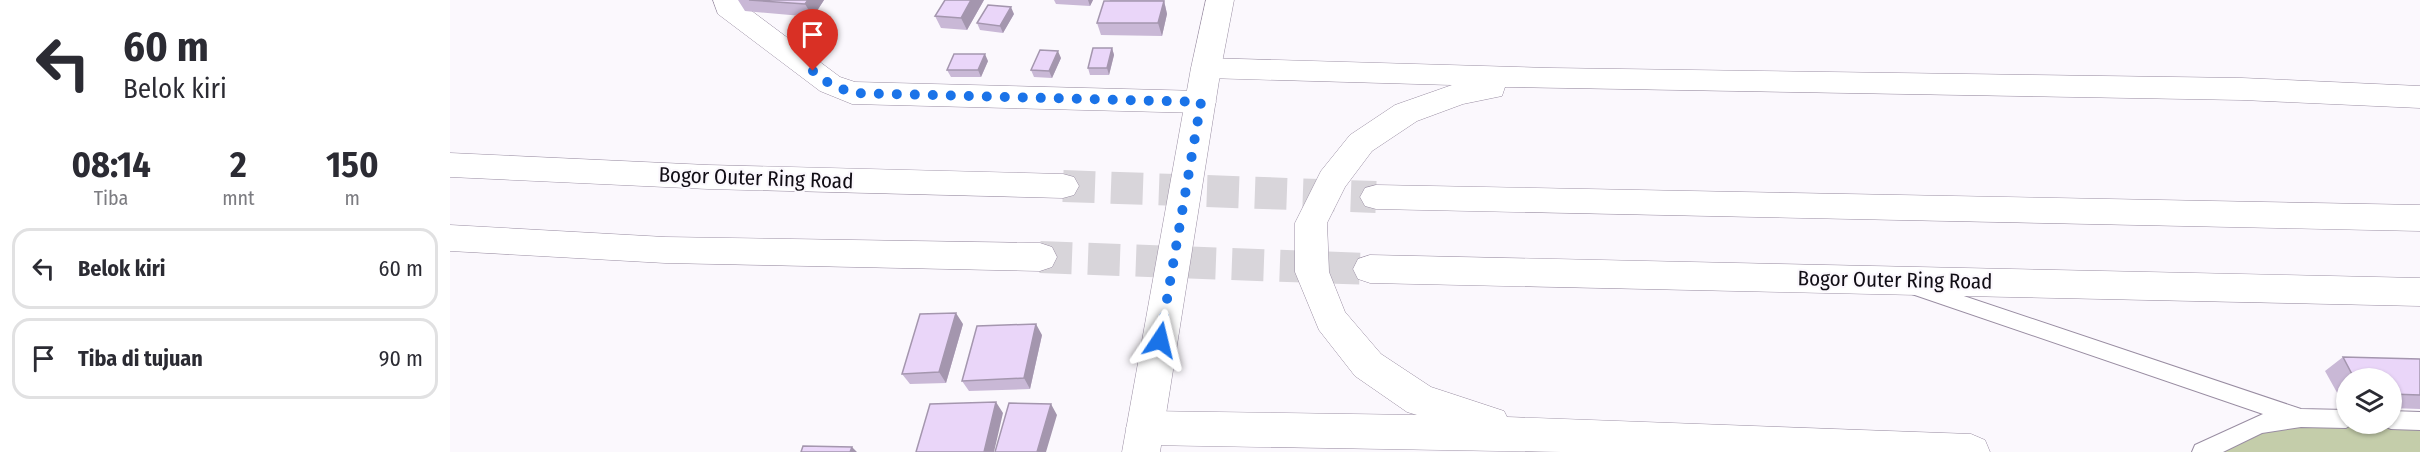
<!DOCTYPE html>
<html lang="id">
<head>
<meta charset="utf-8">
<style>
	:root { --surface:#fff; --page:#f2f2f3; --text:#2b2b33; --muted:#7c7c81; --line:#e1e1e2 }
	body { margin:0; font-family:"Fira Sans Condensed",sans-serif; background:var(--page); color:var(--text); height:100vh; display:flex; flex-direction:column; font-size:22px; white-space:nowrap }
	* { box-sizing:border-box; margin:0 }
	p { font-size:20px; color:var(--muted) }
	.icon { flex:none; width:33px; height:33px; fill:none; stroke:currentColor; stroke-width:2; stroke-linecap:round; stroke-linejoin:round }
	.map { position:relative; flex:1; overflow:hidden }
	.side { display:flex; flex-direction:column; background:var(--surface); width:450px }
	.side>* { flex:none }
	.hud { background:#fff; color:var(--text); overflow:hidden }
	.controls { position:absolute; left:1886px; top:368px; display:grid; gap:12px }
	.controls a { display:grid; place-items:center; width:66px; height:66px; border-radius:50%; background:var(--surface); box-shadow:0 2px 4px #0004; font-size:30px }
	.pin { position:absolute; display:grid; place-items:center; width:51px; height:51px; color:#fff; margin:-62px -26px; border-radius:50% 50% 50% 0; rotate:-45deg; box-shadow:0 0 6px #0007 }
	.pin .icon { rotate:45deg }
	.me { position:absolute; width:66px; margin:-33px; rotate:10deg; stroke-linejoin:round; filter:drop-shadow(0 0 4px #0008) }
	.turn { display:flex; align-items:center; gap:21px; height:126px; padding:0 24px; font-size:27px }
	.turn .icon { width:78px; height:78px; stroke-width:2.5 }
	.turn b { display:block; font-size:42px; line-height:51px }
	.eta { display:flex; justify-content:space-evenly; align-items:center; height:102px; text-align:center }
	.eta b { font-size:36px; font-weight:700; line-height:42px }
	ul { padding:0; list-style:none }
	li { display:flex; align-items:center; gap:18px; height:81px; margin:0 12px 9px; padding:0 12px; border:3px solid var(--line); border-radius:18px }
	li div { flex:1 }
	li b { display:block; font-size:22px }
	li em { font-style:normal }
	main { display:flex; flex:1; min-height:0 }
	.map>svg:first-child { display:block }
	.green { fill:#c4cdaa }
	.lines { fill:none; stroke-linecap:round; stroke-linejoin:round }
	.highway-tunnel { stroke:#d8d5da; stroke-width:32; stroke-dasharray:32 16; stroke-linecap:butt }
	.lane-casing { stroke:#998da2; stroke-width:2 }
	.street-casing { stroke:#998da2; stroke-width:1 }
	.secondary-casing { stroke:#998da2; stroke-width:1 }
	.highway-casing { stroke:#998da2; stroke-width:1 }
	.lane { fill:#fff; fill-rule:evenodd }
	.street { fill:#fff; fill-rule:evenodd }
	.secondary { fill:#fff; fill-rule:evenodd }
	.highway { fill:#fff; fill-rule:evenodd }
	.wall { fill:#c9b8d6 }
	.shaded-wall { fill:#a496ae }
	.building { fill:#ead6f9; stroke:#a496ae; stroke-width:1.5 }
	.route { stroke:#1a73e8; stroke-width:10; stroke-dasharray:0 18 }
	.labels { text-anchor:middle; stroke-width:4.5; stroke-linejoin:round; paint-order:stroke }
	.street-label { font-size:21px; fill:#110d15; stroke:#fbf8fd }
</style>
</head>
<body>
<main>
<section class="side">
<div class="hud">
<div class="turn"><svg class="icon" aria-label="left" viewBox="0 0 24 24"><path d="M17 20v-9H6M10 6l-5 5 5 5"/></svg><div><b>60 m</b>Belok kiri</div></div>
</div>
<div class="eta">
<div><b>08:14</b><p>Tiba</p></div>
<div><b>2</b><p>mnt</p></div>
<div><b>150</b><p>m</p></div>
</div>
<ul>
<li><svg class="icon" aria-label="left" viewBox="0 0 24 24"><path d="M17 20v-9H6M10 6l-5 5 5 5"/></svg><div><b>Belok kiri</b></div><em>60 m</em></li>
<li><svg class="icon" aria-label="arrive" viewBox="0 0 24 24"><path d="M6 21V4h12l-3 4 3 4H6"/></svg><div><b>Tiba di tujuan</b></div><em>90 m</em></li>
</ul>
</section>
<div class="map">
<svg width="1970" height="452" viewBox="0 0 1970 452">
	<rect width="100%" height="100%" fill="#fbf8fd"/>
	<!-- green -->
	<path class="green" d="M 1970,421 L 1970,452 L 1752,452 L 1810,424 Z"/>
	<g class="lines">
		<!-- highway-tunnel -->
		<path class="highway-tunnel" d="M 613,186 L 926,197
			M 590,257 L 920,269"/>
		<defs>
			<path id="lane" d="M 1463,279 L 1851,409 L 1896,410 L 1896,423 L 1904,423 L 1896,428 L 1851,427 L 1812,433 L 1773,452 L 1742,452 L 1745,445 L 1813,414 L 1456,292 L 1454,287 L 1456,282 Z
				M 1941,411 L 1970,412 L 1970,430 L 1941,429 L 1934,426 L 1932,423 L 1941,423 Z"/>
			<path id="street" d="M 263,0 L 291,0 L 291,3 L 390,77 L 405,82 L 751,91 L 762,94 L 766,102 L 762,110 L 751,113 L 402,104 L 370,91 L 268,14 Z"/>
			<path id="secondary" d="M 756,0 L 784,0 L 771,68 L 710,452 L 672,452 L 741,68 Z"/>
			<path id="highway" d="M 756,58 L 1101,68 L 1792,78 L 1970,86 L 1970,108 L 1792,100 L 1055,87 L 1052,96 L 1013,104 L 967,121 L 922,151 L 895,187 L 877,223 L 879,272 L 895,312 L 931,354 L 981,387 L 1054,411 L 1057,417 L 1521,434 L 1535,440 L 1540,452 L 1112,452 L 695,445 L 682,440 L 676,428 L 682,416 L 695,411 L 967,415 L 957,412 L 905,376 L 869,330 L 845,272 L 845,223 L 871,171 L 900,135 L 945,105 L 1002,85 L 756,78 L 746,75 L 741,68 L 746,61 Z
				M 0,153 L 258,165 L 613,174 L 624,177 L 629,186 L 624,195 L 613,198 L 258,189 L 0,177 Z
				M 926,185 L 1970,205 L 1970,231 L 926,209 L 915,206 L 910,197 L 915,188 Z
				M 0,225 L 215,237 L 590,243 L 602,247 L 607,257 L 602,267 L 590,271 L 215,263 L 0,251 Z
				M 920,255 L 1970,278 L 1970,306 L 920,283 L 908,279 L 903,269 L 908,259 Z"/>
		</defs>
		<!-- lane casing -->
		<use href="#lane" class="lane-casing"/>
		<!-- street casing -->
		<use href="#street" class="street-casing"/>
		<!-- secondary casing -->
		<use href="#secondary" class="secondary-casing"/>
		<!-- highway casing -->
		<use href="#highway" class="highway-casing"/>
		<!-- lane -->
		<use href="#lane" class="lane"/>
		<!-- street -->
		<use href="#street" class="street"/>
		<!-- secondary -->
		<use href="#secondary" class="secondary"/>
		<!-- highway -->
		<use href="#highway" class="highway"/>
	</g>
	<!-- wall -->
	<path class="wall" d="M 288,0 L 374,0 L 363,17 L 295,11 Z
		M 534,0 L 517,30 L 491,28 L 485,16 Z
		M 604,0 L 643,0 L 640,6 L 606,4 Z
		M 660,0 L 714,0 L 717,14 L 712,36 L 651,35 L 647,23 Z
		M 564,14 L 553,33 L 530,30 L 527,23 Z
		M 662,48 L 664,55 L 659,75 L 640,75 L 638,68 Z
		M 611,58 L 602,78 L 584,77 L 581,70 Z
		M 538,61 L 531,77 L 501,77 L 497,70 Z
		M 513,324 L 496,383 L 460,384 L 452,374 Z
		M 592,335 L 580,389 L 519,391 L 512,381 Z
		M 1893,357 L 1970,359 L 1970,409 L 1941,408 L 1941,378 L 1896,378 L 1896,407 L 1895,407 L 1875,371 Z"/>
	<!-- shaded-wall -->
	<path class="shaded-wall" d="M 358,0 L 374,0 L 363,17 L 355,4 Z
		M 521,0 L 534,0 L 517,30 L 511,18 Z
		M 638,0 L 643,0 L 640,6 Z
		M 714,1 L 717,14 L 712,36 L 708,23 Z
		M 561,7 L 564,14 L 553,33 L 550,26 Z
		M 662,48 L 664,55 L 659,75 L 657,68 Z
		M 608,51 L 611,58 L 602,78 L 599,71 Z
		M 535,54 L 538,61 L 531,77 L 528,70 Z
		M 506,313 L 513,324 L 496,383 L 489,372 Z
		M 586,324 L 592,335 L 580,389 L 574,378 Z
		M 546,402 L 553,413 L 544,452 L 534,452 Z
		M 601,404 L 607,415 L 596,452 L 587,452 Z
		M 402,447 L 407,452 L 400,452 Z"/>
	<!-- building -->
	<path class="building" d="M 299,0 L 358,0 L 355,4 Z
		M 495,0 L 521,0 L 511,18 L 485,16 Z
		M 654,1 L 714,1 L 708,23 L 647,23 Z
		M 538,5 L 561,7 L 550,26 L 527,23 Z
		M 643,48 L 662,48 L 657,68 L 638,68 Z
		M 590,50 L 608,51 L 599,71 L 581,70 Z
		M 504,54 L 535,54 L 528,70 L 497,70 Z
		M 506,313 L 489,372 L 452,374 L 470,314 Z
		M 586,324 L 574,378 L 512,381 L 527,326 Z
		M 1893,357 L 1970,359 L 1970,395 L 1941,394 L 1941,378 L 1904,378 Z
		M 546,402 L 534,452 L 466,452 L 480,404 Z
		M 559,403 L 601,404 L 587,452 L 545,452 Z
		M 353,446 L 402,447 L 400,452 L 351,452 Z"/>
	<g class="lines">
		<!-- route -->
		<path class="route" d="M 363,71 L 380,84 L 402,93 L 751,102 L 710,340"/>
	</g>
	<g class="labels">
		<!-- street labels -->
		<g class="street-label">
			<text transform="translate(306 178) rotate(2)" y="7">Bogor Outer Ring Road</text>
			<text transform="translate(1445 280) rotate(1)" y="7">Bogor Outer Ring Road</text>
		</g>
	</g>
</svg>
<div class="controls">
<a><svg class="icon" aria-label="layers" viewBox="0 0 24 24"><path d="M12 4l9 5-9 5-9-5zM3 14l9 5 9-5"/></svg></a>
</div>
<div class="pin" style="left:363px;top:71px;background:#d93025"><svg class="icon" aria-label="arrive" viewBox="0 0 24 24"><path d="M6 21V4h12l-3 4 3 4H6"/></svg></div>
<svg class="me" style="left:710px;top:340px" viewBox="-20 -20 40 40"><path d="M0-17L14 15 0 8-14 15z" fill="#1a73e8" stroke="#fff" stroke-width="4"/></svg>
</div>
</main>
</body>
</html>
